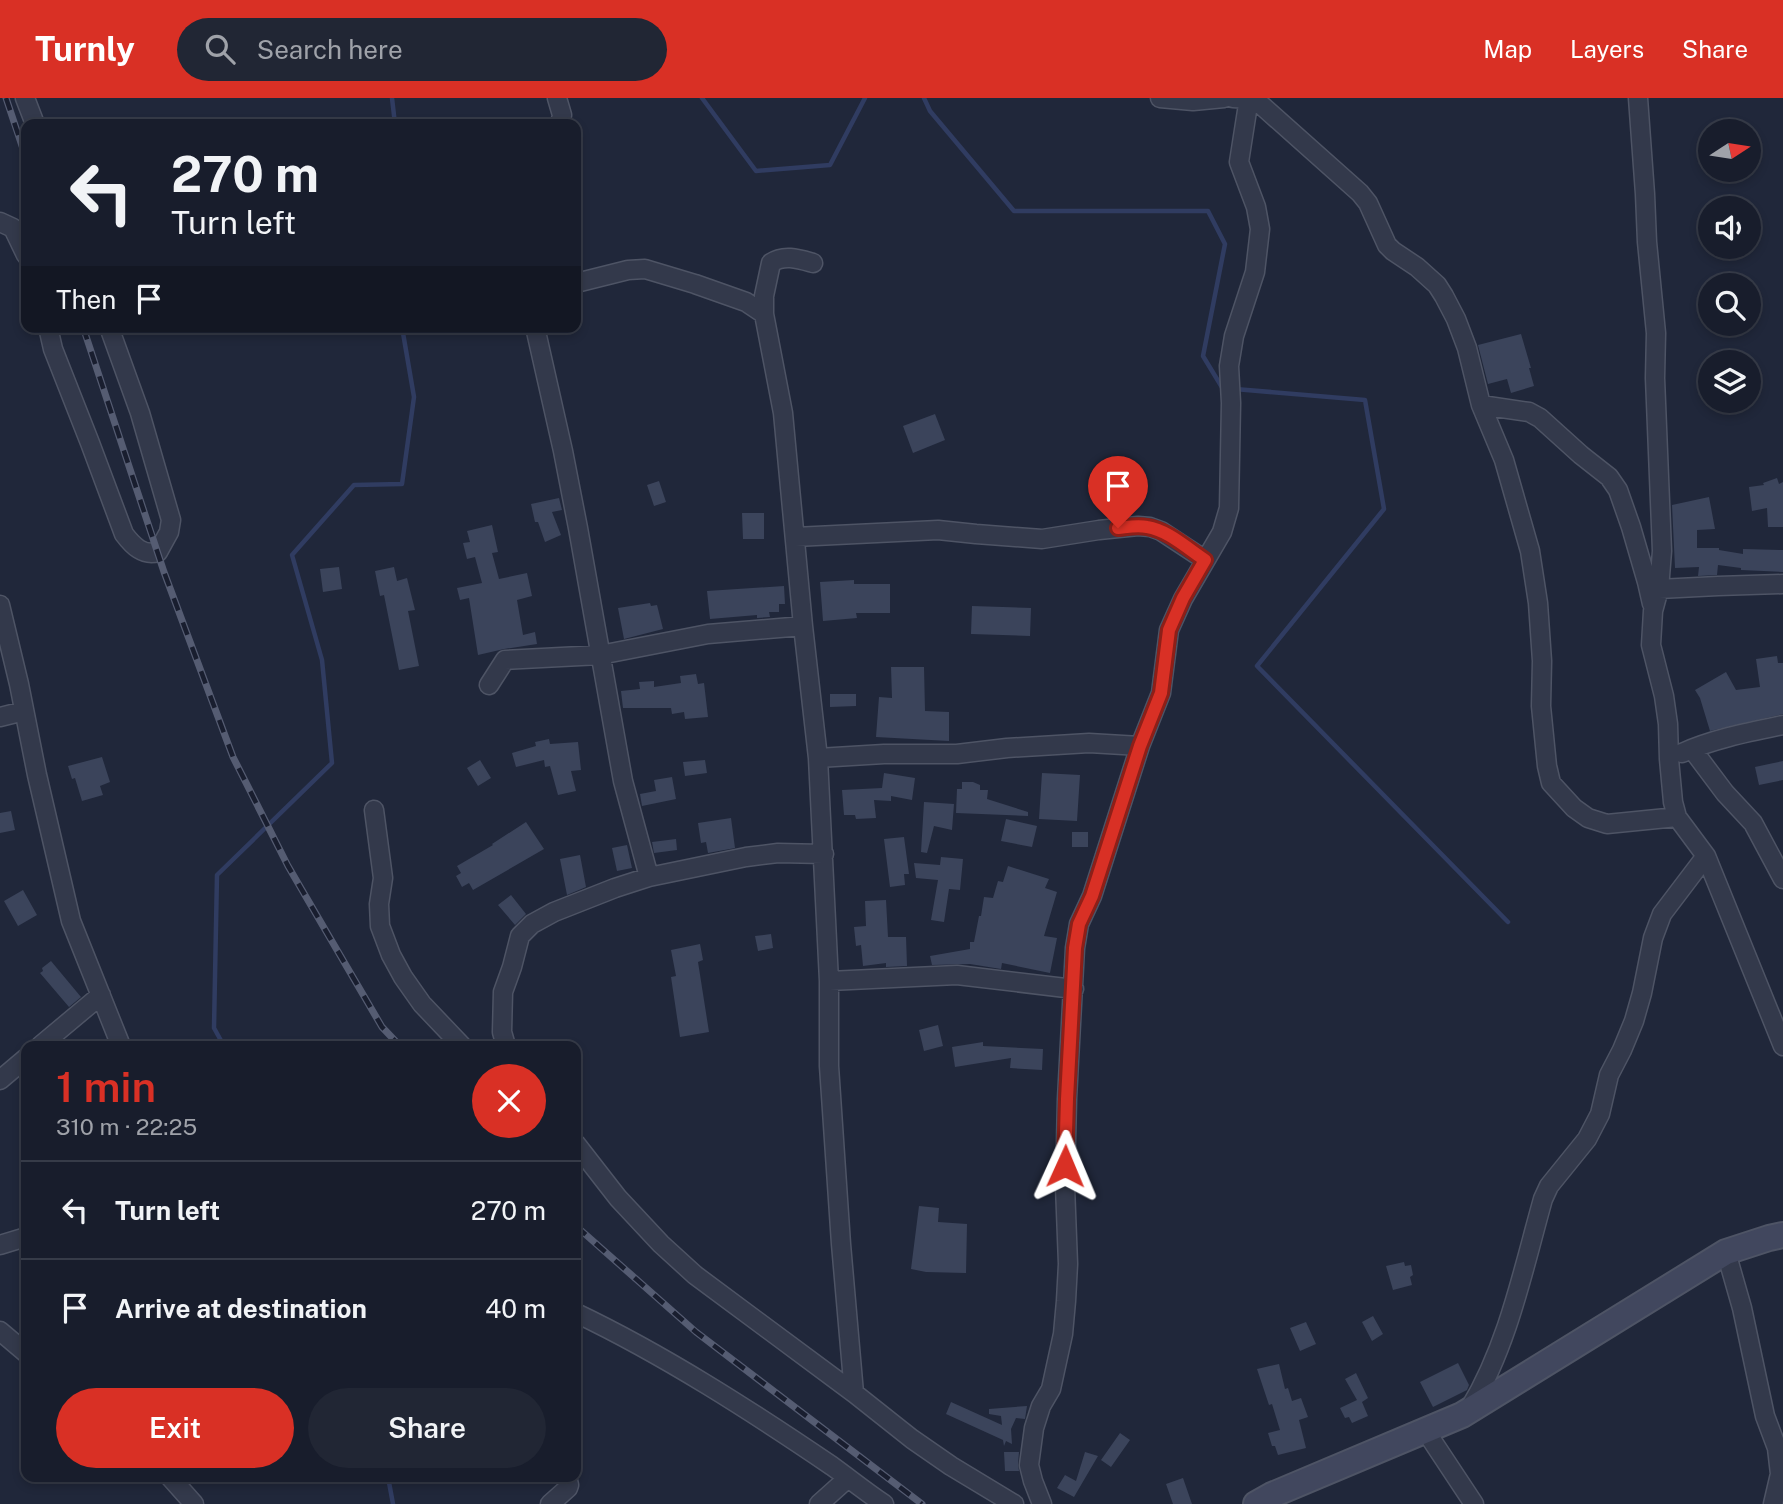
<!DOCTYPE html>
<html lang="en">
<head>
<meta charset="utf-8">
<style>
	:root { --surface:#181d2c; --page:#212634; --text:#f1f3f6; --muted:#9fa2a9; --line:#363b48; --accent:#d93025 }
	body { margin:0; font-family:"Public Sans",sans-serif; background:var(--page); color:var(--text); height:100vh; display:flex; flex-direction:column; font-size:26px; white-space:nowrap }
	* { box-sizing:border-box; margin:0 }
	p { font-size:23px; color:var(--muted) }
	.icon { flex:none; width:38px; height:38px; fill:none; stroke:currentColor; stroke-width:2; stroke-linecap:round; stroke-linejoin:round }
	.map { position:relative; flex:1; overflow:hidden }
	.drawer { position:absolute; left:21px; top:943px; width:560px; height:441px; display:flex; flex-direction:column; background:var(--surface); border-radius:14px; box-shadow:0 4px 10px #0003,0 0 0 2px var(--line) }
	.drawer>* { flex:none }
	.guide { position:absolute; left:21px; top:21px; width:560px; height:214px; border-radius:14px; box-shadow:0 4px 10px #0003,0 0 0 2px var(--line); background:#181d2c; color:var(--text); overflow:hidden }
	.needle { width:46px; rotate:78deg }
	.buttons { position:absolute; left:1698px; top:21px; display:grid; gap:14px }
	.buttons a { display:grid; place-items:center; width:63px; height:63px; border-radius:50%; background:var(--surface); box-shadow:0 4px 10px #0003,0 0 0 2px var(--line); font-size:35px }
	.pin { position:absolute; display:grid; place-items:center; width:60px; height:60px; color:#fff; margin:-72px -30px; border-radius:50% 50% 50% 0; rotate:-45deg; box-shadow:0 0 7px #0007 }
	.pin .icon { rotate:45deg }
	.me { position:absolute; width:77px; margin:-38px; rotate:1deg; stroke-linejoin:round; filter:drop-shadow(0 0 5px #0008) }
	.turn { display:flex; align-items:center; gap:24px; height:147px; padding:0 35px; font-size:32px }
	.turn .icon { width:91px; height:91px; stroke-width:2.5 }
	.turn b { display:block; font-size:49px; line-height:60px }
	.then { display:flex; align-items:center; height:66px; padding:0 35px; background:#0003; gap:14px; font-size:26px }
	.round { display:grid; place-items:center; flex:none; width:74px; height:74px; border-radius:37px; background:var(--page) }
	.head { display:flex; align-items:center; justify-content:space-between; height:119px; padding:0 35px }
	h1 { font-size:42px; font-weight:600; line-height:52px; color:var(--accent) }
	.action { display:flex; gap:14px; margin-top:auto; padding:14px 35px }
	.action a { flex:1; height:80px; border-radius:42px; background:var(--accent); color:#fff; font-size:28px; font-weight:600; line-height:80px; text-align:center }
	.action a+a { background:var(--page); color:var(--text) }
	ul { padding:0; list-style:none }
	li { display:flex; align-items:center; gap:21px; height:98px; padding:0 35px; border-top:2px solid var(--line) }
	li div { flex:1 }
	li b { display:block; font-size:26px }
	li em { font-style:normal }
	header { display:flex; align-items:center; gap:42px; box-sizing:border-box; height:98px; padding:0 35px; background:var(--accent); color:#fff }
	header strong { font-size:33px }
	nav { display:flex; gap:38px; margin-inline-start:auto; font-size:24px }
	.search { width:490px; height:63px; background:var(--page); display:flex; align-items:center; gap:18px; box-sizing:border-box; padding:0 24px; border-radius:38px; color:var(--muted); font-size:26px }
	.map>svg:first-child { display:block }
	.lines { fill:none; stroke-linecap:round; stroke-linejoin:round }
	.stream { stroke:#303c61; stroke-width:4.5 }
	.building { fill:#3b445b }
	.street-casing { stroke:#4e5465; stroke-width:21 }
	.secondary-casing { stroke:#4e5465; stroke-width:28 }
	.street { stroke:#33394b; stroke-width:18 }
	.secondary { stroke:#41475e; stroke-width:24 }
	.rail-casing { stroke:#555c72; stroke-width:7 }
	.rail { stroke:#191e2f; stroke-width:4.5; stroke-dasharray:13; stroke-linecap:butt }
	.route-casing { stroke:#8d1f18; stroke-width:18 }
	.route { stroke:#d93025; stroke-width:12 }
</style>
</head>
<body>
<header>
<strong>Turnly</strong>
<div class="search"><svg class="icon" aria-label="search" viewBox="0 0 24 24"><circle cx="10" cy="10" r="6"/><path d="M15 15l6 6"/></svg>Search here</div>
<nav><a>Map</a><a>Layers</a><a>Share</a></nav>
</header>
<div class="map">
<svg width="1783" height="1406" viewBox="0 0 1783 1406">
	<rect width="100%" height="100%" fill="#20273a"/>
	<g class="lines">
		<!-- stream -->
		<path class="stream" d="M 392,0 L 395,26
			M 702,0 L 756,73 L 830,67 L 865,0
			M 924,0 L 930,13 L 1014,113 L 1208,113 L 1225,146 L 1203,258 L 1223,291 L 1226,291
			M 1235,291 L 1365,302 L 1384,411 L 1257,568 L 1508,824
			M 224,948 L 214,930 L 217,777 L 332,665 L 322,562 L 292,457 L 354,387 L 402,386 L 414,299 L 402,229
			M 388,1379 L 393,1406"/>
	</g>
	<!-- building -->
	<path class="building" d="M 1521,236 L 1531,270 L 1529,270 L 1534,288 L 1511,295 L 1507,281 L 1488,286 L 1478,247 Z
		M 935,316 L 945,342 L 913,355 L 903,328 Z
		M 1777,380 L 1779,386 L 1783,384 L 1783,429 L 1768,429 L 1767,410 L 1752,413 L 1749,389 L 1764,387 L 1763,385 Z
		M 659,383 L 666,404 L 654,408 L 647,387 Z
		M 1709,399 L 1715,431 L 1697,432 L 1697,450 L 1719,450 L 1719,452 L 1743,456 L 1743,451 L 1783,452 L 1783,474 L 1741,472 L 1741,470 L 1718,467 L 1717,477 L 1698,478 L 1699,469 L 1675,470 L 1672,407 Z
		M 559,400 L 562,412 L 552,414 L 561,437 L 545,444 L 538,424 L 535,424 L 531,406 Z
		M 742,415 L 764,415 L 764,441 L 743,441 Z
		M 492,427 L 498,454 L 492,455 L 499,481 L 527,475 L 532,498 L 517,502 L 523,537 L 535,534 L 537,546 L 504,551 L 478,557 L 469,500 L 460,502 L 457,490 L 482,485 L 475,459 L 467,461 L 463,445 L 470,444 L 467,433 Z
		M 339,469 L 342,491 L 323,494 L 320,471 Z
		M 394,469 L 397,483 L 407,480 L 415,512 L 408,513 L 419,568 L 399,572 L 384,497 L 380,498 L 375,473 Z
		M 854,482 L 854,486 L 890,486 L 890,515 L 856,515 L 857,520 L 823,523 L 820,484 Z
		M 784,488 L 785,506 L 779,506 L 779,514 L 769,514 L 770,519 L 757,520 L 757,517 L 710,521 L 707,493 Z
		M 650,505 L 651,508 L 657,507 L 663,531 L 624,541 L 618,510 Z
		M 972,508 L 1031,510 L 1030,538 L 971,536 Z
		M 1777,558 L 1778,565 L 1783,565 L 1783,616 L 1710,633 L 1700,600 L 1695,592 L 1726,574 L 1736,592 L 1760,589 L 1756,561 Z
		M 891,569 L 924,569 L 925,613 L 949,614 L 949,643 L 876,639 L 879,599 L 892,600 Z
		M 696,576 L 698,586 L 704,585 L 708,619 L 685,621 L 684,614 L 672,616 L 671,610 L 623,610 L 621,593 L 640,591 L 639,584 L 654,583 L 654,589 L 681,585 L 680,578 Z
		M 830,596 L 856,596 L 856,608 L 830,609 Z
		M 549,641 L 550,646 L 578,644 L 581,672 L 571,673 L 576,693 L 558,697 L 550,668 L 545,669 L 544,662 L 516,669 L 512,655 L 536,648 L 535,644 Z
		M 102,659 L 110,684 L 100,688 L 103,697 L 82,703 L 75,680 L 72,681 L 68,668 Z
		M 480,662 L 491,680 L 478,688 L 467,670 Z
		M 705,662 L 707,675 L 685,678 L 683,664 Z
		M 1783,663 L 1783,682 L 1759,687 L 1755,669 Z
		M 884,675 L 915,680 L 912,702 L 891,698 L 891,703 L 874,702 L 876,720 L 856,721 L 855,717 L 844,717 L 842,692 L 882,690 Z
		M 1042,675 L 1080,677 L 1077,723 L 1039,721 Z
		M 672,679 L 676,701 L 642,708 L 640,696 L 656,693 L 654,682 Z
		M 962,684 L 973,684 L 980,687 L 980,692 L 988,692 L 987,701 L 1028,714 L 1028,718 L 956,715 L 957,691 L 962,691 Z
		M 924,704 L 954,706 L 952,732 L 934,728 L 927,755 L 921,754 Z
		M 11,713 L 15,732 L 0,735 L 0,715 Z
		M 731,720 L 735,750 L 708,755 L 706,744 L 701,745 L 698,725 Z
		M 1006,721 L 1037,728 L 1032,749 L 1001,743 Z
		M 526,724 L 544,751 L 473,792 L 469,785 L 462,789 L 456,778 L 461,775 L 457,768 L 493,747 L 492,746 Z
		M 1072,734 L 1088,734 L 1088,749 L 1072,749 Z
		M 904,739 L 909,776 L 904,776 L 905,787 L 890,789 L 884,741 Z
		M 676,741 L 677,752 L 654,755 L 652,744 Z
		M 627,747 L 632,770 L 617,773 L 612,750 Z
		M 580,757 L 586,789 L 567,797 L 560,761 Z
		M 941,759 L 963,761 L 960,792 L 949,791 L 944,824 L 931,822 L 938,782 L 916,780 L 914,765 L 940,767 Z
		M 1008,768 L 1049,781 L 1045,790 L 1057,794 L 1044,838 L 1057,840 L 1050,875 L 1002,865 L 1001,871 L 970,866 L 932,867 L 930,858 L 970,851 L 970,844 L 974,844 L 979,818 L 981,818 L 984,799 L 993,800 L 998,783 L 1003,784 Z
		M 23,792 L 37,817 L 18,828 L 4,803 Z
		M 511,797 L 526,816 L 515,827 L 498,807 Z
		M 886,802 L 888,839 L 906,839 L 907,868 L 886,869 L 886,865 L 863,868 L 861,847 L 856,848 L 854,829 L 866,828 L 865,803 Z
		M 771,836 L 773,850 L 758,853 L 755,838 Z
		M 700,846 L 703,862 L 698,864 L 709,934 L 680,939 L 671,879 L 676,878 L 671,852 Z
		M 51,863 L 81,899 L 69,909 L 40,875 L 43,873 L 42,870 Z
		M 938,927 L 943,948 L 924,953 L 919,932 Z
		M 983,944 L 983,948 L 1043,951 L 1042,972 L 1010,970 L 1011,960 L 955,969 L 952,949 Z
		M 919,1108 L 939,1110 L 938,1124 L 967,1126 L 966,1175 L 926,1174 L 911,1171 Z
		M 1404,1164 L 1405,1168 L 1411,1167 L 1413,1177 L 1410,1179 L 1412,1187 L 1393,1192 L 1386,1168 Z
		M 1373,1218 L 1383,1236 L 1372,1243 L 1362,1224 Z
		M 1306,1224 L 1316,1246 L 1300,1253 L 1290,1230 Z
		M 1458,1265 L 1469,1287 L 1467,1292 L 1433,1309 L 1420,1284 Z
		M 1279,1266 L 1285,1291 L 1288,1290 L 1292,1303 L 1301,1300 L 1308,1319 L 1299,1322 L 1306,1350 L 1278,1357 L 1275,1348 L 1272,1348 L 1268,1335 L 1280,1332 L 1272,1306 L 1269,1307 L 1257,1271 Z
		M 1356,1275 L 1368,1300 L 1362,1304 L 1368,1318 L 1352,1325 L 1349,1319 L 1345,1320 L 1340,1310 L 1357,1302 L 1345,1281 Z
		M 951,1304 L 1002,1327 L 1001,1318 L 989,1316 L 989,1311 L 1027,1308 L 1025,1321 L 1016,1320 L 1011,1331 L 1012,1346 L 1006,1343 L 1004,1348 L 1003,1342 L 946,1316 Z
		M 1120,1335 L 1130,1342 L 1111,1369 L 1101,1362 Z
		M 1004,1354 L 1019,1354 L 1018,1366 L 1019,1373 L 1005,1373 Z
		M 1085,1354 L 1098,1358 L 1074,1399 L 1057,1390 L 1065,1377 L 1076,1383 Z
		M 1183,1380 L 1192,1406 L 1173,1406 L 1166,1386 Z"/>
	<g class="lines">
		<defs>
			<path id="street" d="M 25,0 L 35,26
				M 557,0 L 562,17 L 560,26
				M 1160,0 L 1193,3 L 1224,0
				M 1233,0 L 1249,1 L 1259,5 L 1360,95 L 1368,105 L 1387,147 L 1393,153 L 1417,169 L 1437,187 L 1444,198 L 1456,221 L 1467,250 L 1481,307 L 1504,362 L 1530,453 L 1538,505 L 1542,563 L 1541,608 L 1547,668 L 1551,685 L 1574,710 L 1588,720 L 1607,726 L 1677,719
				M 1638,0 L 1645,96 L 1647,144 L 1656,235 L 1655,280 L 1662,453 L 1659,491 L 1653,513 L 1651,547 L 1664,598 L 1668,626 L 1669,661 L 1673,704 L 1677,719 L 1706,758 L 1783,948
				M 0,124 L 13,130 L 26,157
				M 813,165 C 799,161 784,156 771,165 L 764,198 L 764,216 L 783,315 L 803,528 L 818,660 L 829,883 L 829,968 L 841,1146 L 854,1295
				M 576,185 L 628,172 L 645,171 L 695,186 L 746,204 L 764,216
				M 48,229 L 53,251 L 90,345 L 124,436 C 133,448 143,458 158,454 L 169,434 L 171,422 L 140,315 L 109,229
				M 535,229 L 563,353 L 578,430 L 623,683 L 649,779
				M 1481,307 L 1529,314 L 1540,320 L 1581,357 L 1609,379 L 1618,392 L 1631,429 L 1647,484 L 1652,506
				M 795,439 L 938,432 L 976,436 L 1042,441 L 1099,432 L 1138,428 L 1150,429 L 1161,433 L 1205,462
				M 1659,491 L 1718,488 L 1783,486
				M 0,507 L 19,586 L 37,677 L 71,823 L 121,948
				M 489,587 L 505,562 L 600,557 L 708,536 L 803,528
				M 0,619 L 24,613
				M 1692,651 L 1725,695 L 1753,725 L 1783,781
				M 1682,655 C 1713,641 1749,634 1783,627
				M 818,660 L 884,656 L 957,656 L 1007,650 L 1089,645 L 1140,648
				M 374,712 L 383,780 L 379,806 L 380,828 L 391,857 L 403,879 L 422,906 L 462,948
				M 829,883 L 957,877 L 1074,891
				M 40,948 L 101,897
				M 506,948 L 502,934 L 503,894 L 512,869 L 520,838 L 532,826 L 554,814 L 615,790 L 649,779 L 746,759 L 778,755 L 824,756
				M 0,982 L 26,960
				M 576,1046 L 618,1100 L 661,1146 L 695,1177 L 854,1295 L 912,1341 L 951,1368 L 1014,1406
				M 0,1147 L 26,1139
				M 1726,1154 L 1742,1210 L 1765,1318 L 1777,1350 L 1780,1376 L 1773,1406
				M 576,1215 C 664,1257 751,1313 832,1368 C 850,1381 866,1394 884,1406
				M 0,1233 L 26,1255
				M 1470,1310 C 1508,1247 1523,1172 1543,1101 L 1549,1088 L 1587,1041 L 1600,1016 L 1609,977 L 1622,952 L 1634,923 L 1642,895 L 1653,840 L 1662,816 L 1706,758
				M 1425,1332 L 1474,1406
				M 170,1379 L 194,1406
				M 550,1406 L 568,1390 L 569,1387 L 567,1379
				M 819,1406 L 848,1380
				M 1042,1406 L 1033,1383 L 1029,1367 L 1034,1330 L 1041,1308 L 1051,1291 L 1063,1236 L 1066,1203 L 1068,1166 L 1065,1088 L 1067,1001 L 1075,850 L 1079,826 L 1092,798 L 1140,648 L 1161,595 L 1169,532 L 1183,501 L 1222,434 L 1229,410 L 1231,305 L 1229,268 L 1234,238 L 1255,174 L 1260,131 L 1256,109 L 1239,64 L 1249,0"/>
			<path id="secondary" d="M 1256,1406 L 1272,1397 L 1462,1317 L 1726,1154 L 1769,1140 L 1783,1137"/>
		</defs>
		<!-- street casing -->
		<use href="#street" class="street-casing"/>
		<!-- secondary casing -->
		<use href="#secondary" class="secondary-casing"/>
		<!-- street -->
		<use href="#street" class="street"/>
		<!-- secondary -->
		<use href="#secondary" class="secondary"/>
		<defs>
			<path id="rail" d="M 6,0 L 26,60
				M 83,229 L 164,474 L 233,659 L 288,768 L 382,929 L 400,948
				M 576,1128 L 696,1234 L 922,1406"/>
		</defs>
		<!-- rail casing -->
		<use href="#rail" class="rail-casing"/>
		<!-- rail -->
		<use href="#rail" class="rail"/>
	</g>
	<g class="lines">
		<defs>
			<path id="route" d="M 1065,1068 L 1067,1001 L 1075,850 L 1079,826 L 1092,798 L 1140,648 L 1161,595 L 1169,532 L 1183,500 L 1205,462 C 1188,451 1168,432 1147,429 C 1137,427 1128,429 1118,430"/>
		</defs>
		<!-- route casing -->
		<use href="#route" class="route-casing"/>
		<!-- route -->
		<use href="#route" class="route"/>
	</g>
</svg>
<div class="buttons">
<a><svg class="needle" viewBox="-14 -14 28 28"><path d="M0-13l5 13h-10z" fill="#e53935"/><path d="M0 13l5-13h-10z" fill="#9fa2a9"/></svg></a>
<a><svg class="icon" aria-label="sound" viewBox="0 0 24 24"><path d="M4 9h4l5-4v14l-5-4H4zM17 9q2 3 0 6"/></svg></a>
<a><svg class="icon" aria-label="search" viewBox="0 0 24 24"><circle cx="10" cy="10" r="6"/><path d="M15 15l6 6"/></svg></a>
<a><svg class="icon" aria-label="layers" viewBox="0 0 24 24"><path d="M12 4l9 5-9 5-9-5zM3 14l9 5 9-5"/></svg></a>
</div>
<div class="pin" style="left:1118px;top:430px;background:#d93025"><svg class="icon" aria-label="arrive" viewBox="0 0 24 24"><path d="M6 21V4h12l-3 4 3 4H6"/></svg></div>
<svg class="me" style="left:1065px;top:1068px" viewBox="-20 -20 40 40"><path d="M0-17L14 15 0 8-14 15z" fill="#d93025" stroke="#fff" stroke-width="4"/></svg>
<div class="guide">
<div class="turn"><svg class="icon" aria-label="left" viewBox="0 0 24 24"><path d="M17 20v-9H6M10 6l-5 5 5 5"/></svg><div><b>270 m</b>Turn left</div></div>
<div class="then">Then<svg class="icon" aria-label="arrive" viewBox="0 0 24 24"><path d="M6 21V4h12l-3 4 3 4H6"/></svg></div>
</div>
<section class="drawer">
<div class="head"><div><h1>1 min</h1><p>310 m · 22:25</p></div><a class="round" style="background:#d93025;color:#fff"><svg class="icon" aria-label="close" viewBox="0 0 24 24"><path d="M6 6l12 12M18 6L6 18"/></svg></a></div>
<ul>
<li><svg class="icon" aria-label="left" viewBox="0 0 24 24"><path d="M17 20v-9H6M10 6l-5 5 5 5"/></svg><div><b>Turn left</b></div><em>270 m</em></li>
<li><svg class="icon" aria-label="arrive" viewBox="0 0 24 24"><path d="M6 21V4h12l-3 4 3 4H6"/></svg><div><b>Arrive at destination</b></div><em>40 m</em></li>
</ul>
<div class="action"><a>Exit</a><a>Share</a></div>
</section>
</div>
</body>
</html>
